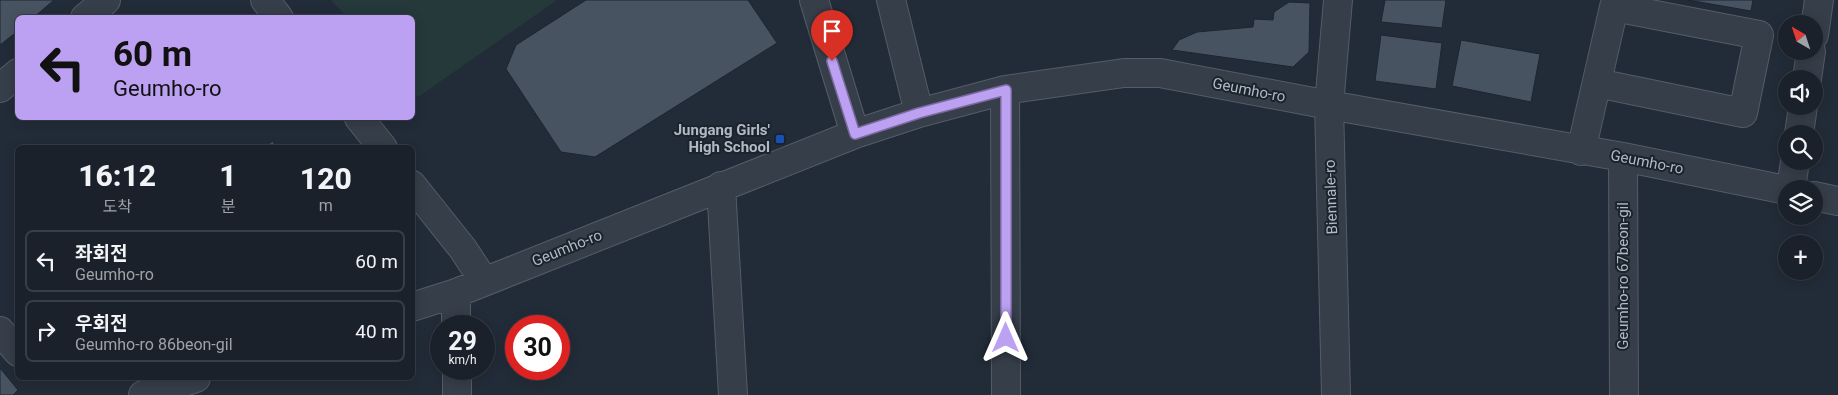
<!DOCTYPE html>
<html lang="ko">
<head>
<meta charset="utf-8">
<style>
	:root { --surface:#1a212a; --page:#232932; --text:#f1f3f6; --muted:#9fa3a8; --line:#383e47 }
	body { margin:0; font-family:Roboto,"Noto Sans KR",sans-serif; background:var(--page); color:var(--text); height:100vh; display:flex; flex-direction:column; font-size:19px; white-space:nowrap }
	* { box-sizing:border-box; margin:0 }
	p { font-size:16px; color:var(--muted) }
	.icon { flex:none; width:28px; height:28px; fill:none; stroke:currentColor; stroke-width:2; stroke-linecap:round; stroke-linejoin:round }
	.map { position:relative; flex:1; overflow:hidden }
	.sheet { position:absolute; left:15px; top:145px; width:400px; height:235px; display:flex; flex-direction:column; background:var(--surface); border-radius:8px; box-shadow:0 2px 12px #0003,0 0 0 1px var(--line) }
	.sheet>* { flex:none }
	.top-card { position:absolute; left:15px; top:15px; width:400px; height:105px; border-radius:8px; box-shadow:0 2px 12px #0003,0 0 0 1px var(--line); background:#bca0f2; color:#111; overflow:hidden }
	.needle { width:32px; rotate:321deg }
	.buttons { position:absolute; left:1778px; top:15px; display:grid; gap:10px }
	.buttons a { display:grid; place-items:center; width:45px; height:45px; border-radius:50%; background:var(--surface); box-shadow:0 2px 12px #0003,0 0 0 1px var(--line); font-size:25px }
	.speed { position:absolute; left:430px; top:315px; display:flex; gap:10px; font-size:25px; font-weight:700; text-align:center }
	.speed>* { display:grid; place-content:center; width:65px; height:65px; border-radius:50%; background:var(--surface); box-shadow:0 2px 12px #0003,0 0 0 1px var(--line); line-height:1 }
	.speed small { font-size:12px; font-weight:400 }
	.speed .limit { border:8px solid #d22; background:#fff; color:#111 }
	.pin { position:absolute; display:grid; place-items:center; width:42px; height:42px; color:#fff; margin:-51px -21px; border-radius:50% 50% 50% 0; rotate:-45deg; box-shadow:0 0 5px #0007 }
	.pin .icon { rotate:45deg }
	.me { position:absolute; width:55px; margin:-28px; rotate:0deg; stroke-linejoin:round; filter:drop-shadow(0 0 4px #0008) }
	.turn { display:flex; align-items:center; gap:18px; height:105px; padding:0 15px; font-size:22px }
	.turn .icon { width:65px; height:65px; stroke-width:2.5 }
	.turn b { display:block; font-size:35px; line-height:42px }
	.eta { display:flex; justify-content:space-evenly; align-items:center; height:85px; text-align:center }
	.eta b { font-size:30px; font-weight:800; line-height:35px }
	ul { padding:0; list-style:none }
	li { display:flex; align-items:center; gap:15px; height:62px; margin:0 10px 8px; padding:0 5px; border:2px solid var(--line); border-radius:8px }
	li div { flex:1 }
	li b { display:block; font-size:19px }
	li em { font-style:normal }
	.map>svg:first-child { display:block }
	.green { fill:#25393a }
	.building { fill:#485362; stroke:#1d2530 }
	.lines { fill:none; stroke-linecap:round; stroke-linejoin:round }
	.minor-casing { stroke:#545c67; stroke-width:30 }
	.minor { stroke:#363e49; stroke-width:28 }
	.route-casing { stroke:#7a689d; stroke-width:12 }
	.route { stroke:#bca0f2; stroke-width:9 }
	.transit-dot { fill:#1a4fb4; stroke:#1b232d; stroke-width:2 }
	.labels { text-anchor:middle; stroke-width:4; stroke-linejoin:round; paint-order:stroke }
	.street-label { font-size:15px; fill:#b1b9c5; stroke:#1b232d }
	.poi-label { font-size:15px; font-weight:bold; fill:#b1b9c5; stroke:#1b232d; text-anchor:end }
</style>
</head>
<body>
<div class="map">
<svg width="1838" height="395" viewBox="0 0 1838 395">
	<rect width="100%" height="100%" fill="#222c38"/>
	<!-- green -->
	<path class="green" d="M 331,0 L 557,0 L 418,97 L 413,91 L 412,18 L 347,17 Z"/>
	<!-- building -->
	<path class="building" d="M 0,0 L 54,0 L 33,18 L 18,18 L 18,31 L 0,45 Z
		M 586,0 L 748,0 L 777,43 L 595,157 L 561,152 L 506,69 L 516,45 Z
		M 1385,0 L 1446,0 L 1442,28 L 1381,22 Z
		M 1688,0 L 1753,0 L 1751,11 Z
		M 1289,2 L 1310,3 L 1309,52 L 1293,67 L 1172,50 L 1179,40 L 1197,32 L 1253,27 L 1254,19 L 1273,20 L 1274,12 Z
		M 1381,35 L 1442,43 L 1436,89 L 1375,81 Z
		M 1461,40 L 1540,54 L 1531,102 L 1452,86 Z
		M 273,141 L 276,148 L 262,148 Z
		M 0,368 L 18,390 L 13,395 L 0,395 Z"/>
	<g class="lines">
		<defs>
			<path id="minor" d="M 265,0 L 279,18
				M 814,0 L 855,134
				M 891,0 L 919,113
				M 85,18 L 106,0
				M 1814,35 L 1819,0
				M 1807,79 L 1811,51
				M 0,88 L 18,73
				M 1005,90 L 1006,395
				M 359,118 L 383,148
				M 1799,134 L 1803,106
				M 1581,151 L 1614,7 L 1759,35 L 1743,113 L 1597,83
				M 1623,157 L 1624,395
				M 412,185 L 463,249 L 484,281
				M 721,186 L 733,395
				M 1791,189 L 1795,161
				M 1814,196 L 1838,201
				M 456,293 L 456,326
				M 412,307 L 456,293 L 855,134 L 919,113 L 1005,90 L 1124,73 L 1160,73 L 1329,105 L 1623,157 L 1786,190
				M 0,331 L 18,352
				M 457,369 L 457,395
				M 143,395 L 196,378
				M 1336,395 L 1329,105 L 1338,0"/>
		</defs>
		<!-- minor casing -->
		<use href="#minor" class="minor-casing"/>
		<!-- minor -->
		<use href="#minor" class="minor"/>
	</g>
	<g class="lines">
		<defs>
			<path id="route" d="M 832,61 L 855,134 L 919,113 L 1006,90 L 1006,338"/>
		</defs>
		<!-- route casing -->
		<use href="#route" class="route-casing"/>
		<!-- route -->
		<use href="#route" class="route"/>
	</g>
	<!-- markers -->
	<rect class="transit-dot" x="775" y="134" width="10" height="10" rx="2.5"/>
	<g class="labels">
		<!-- street labels -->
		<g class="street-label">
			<text transform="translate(1249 90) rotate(11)" y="5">Geumho-ro</text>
			<text transform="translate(1647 162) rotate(11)" y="5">Geumho-ro</text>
			<text transform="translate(1331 197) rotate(-92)" y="5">Biennale-ro</text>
			<text transform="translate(567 248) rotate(-22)" y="5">Geumho-ro</text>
			<text transform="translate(1623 276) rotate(-90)" y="5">Geumho-ro 67beon-gil</text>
		</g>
		<!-- poi labels -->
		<g class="poi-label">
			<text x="770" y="135">Jungang Girls'<tspan x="770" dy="17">High School</tspan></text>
		</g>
	</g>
</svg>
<div class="buttons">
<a><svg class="needle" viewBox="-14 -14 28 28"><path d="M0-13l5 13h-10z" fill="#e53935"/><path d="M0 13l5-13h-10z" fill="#9fa3a8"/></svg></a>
<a><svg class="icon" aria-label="sound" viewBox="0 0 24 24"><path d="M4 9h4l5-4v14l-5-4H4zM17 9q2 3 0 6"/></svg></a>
<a><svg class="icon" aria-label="search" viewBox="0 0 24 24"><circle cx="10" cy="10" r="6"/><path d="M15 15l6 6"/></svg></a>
<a><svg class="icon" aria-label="layers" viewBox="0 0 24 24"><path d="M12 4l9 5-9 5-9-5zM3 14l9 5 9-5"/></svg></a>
<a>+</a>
</div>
<div class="speed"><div>29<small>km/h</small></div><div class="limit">30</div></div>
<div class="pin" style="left:832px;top:61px;background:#d93025"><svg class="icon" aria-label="arrive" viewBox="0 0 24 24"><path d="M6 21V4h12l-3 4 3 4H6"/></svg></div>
<svg class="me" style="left:1006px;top:338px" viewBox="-20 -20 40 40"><path d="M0-17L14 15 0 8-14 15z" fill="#bca0f2" stroke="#fff" stroke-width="4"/></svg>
<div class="top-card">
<div class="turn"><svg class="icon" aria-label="left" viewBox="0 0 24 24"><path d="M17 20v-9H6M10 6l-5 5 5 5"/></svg><div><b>60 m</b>Geumho-ro</div></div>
</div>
<section class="sheet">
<div class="eta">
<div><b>16:12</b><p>도착</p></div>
<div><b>1</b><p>분</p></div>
<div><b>120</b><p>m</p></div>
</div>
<ul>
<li><svg class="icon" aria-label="left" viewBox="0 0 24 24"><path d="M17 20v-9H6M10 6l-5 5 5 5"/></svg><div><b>좌회전</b><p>Geumho-ro</p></div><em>60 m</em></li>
<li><svg class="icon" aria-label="right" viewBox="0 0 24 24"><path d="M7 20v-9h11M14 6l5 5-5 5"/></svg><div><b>우회전</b><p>Geumho-ro 86beon-gil</p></div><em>40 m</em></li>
</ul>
</section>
</div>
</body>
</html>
